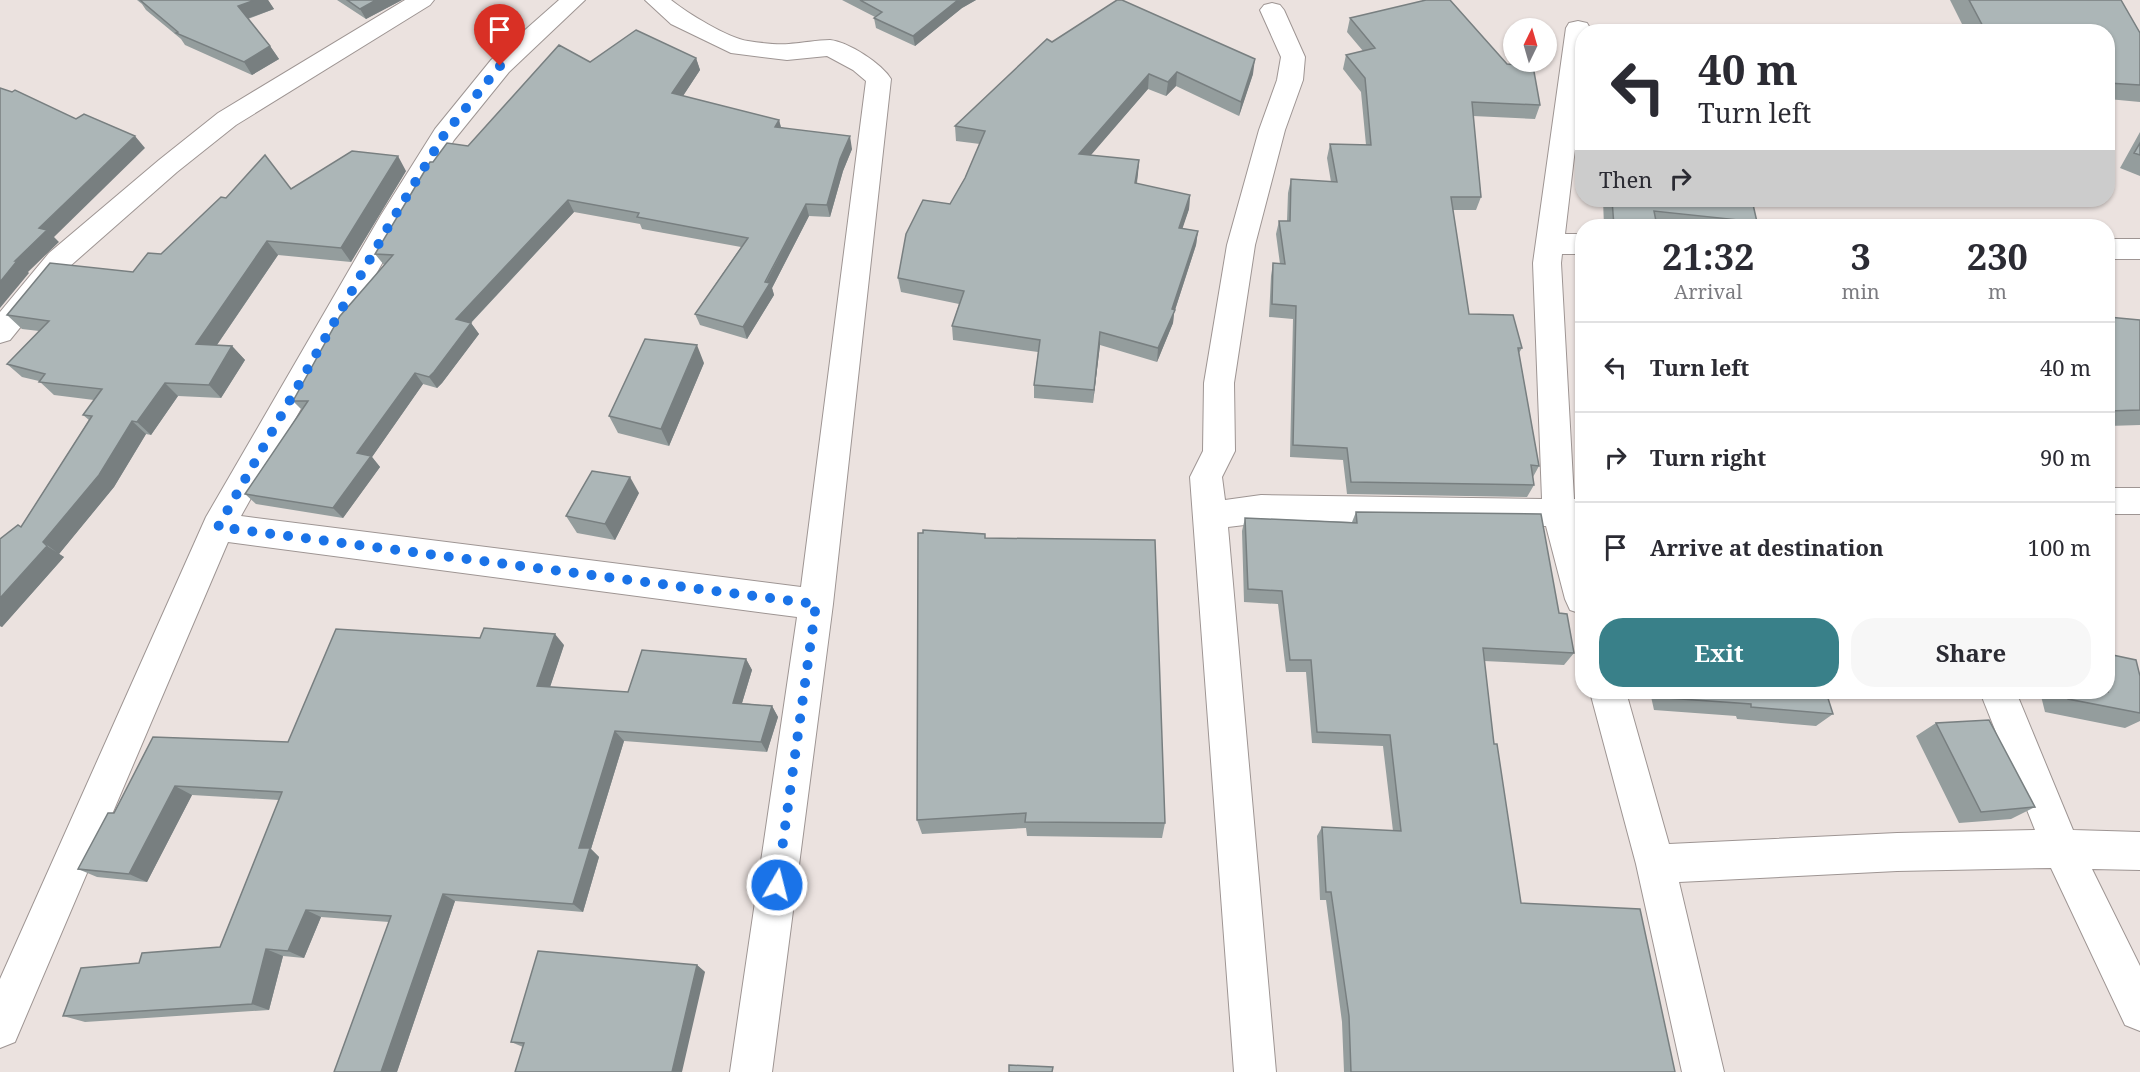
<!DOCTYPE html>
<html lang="en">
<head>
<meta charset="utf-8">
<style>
	:root { --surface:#fff; --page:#f7f7f7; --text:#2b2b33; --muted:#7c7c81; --line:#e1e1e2; --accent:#398089 }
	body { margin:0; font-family:"Noto Serif",serif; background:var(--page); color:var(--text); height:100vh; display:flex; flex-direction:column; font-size:22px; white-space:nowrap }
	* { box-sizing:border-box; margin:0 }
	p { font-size:20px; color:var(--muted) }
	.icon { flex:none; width:33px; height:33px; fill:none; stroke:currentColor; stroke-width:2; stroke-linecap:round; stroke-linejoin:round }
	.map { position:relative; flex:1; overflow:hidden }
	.panel { position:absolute; left:1575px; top:219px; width:540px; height:480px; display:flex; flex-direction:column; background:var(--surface); border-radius:24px; box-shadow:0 2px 4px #0004 }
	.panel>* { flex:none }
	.banner { position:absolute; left:1575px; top:24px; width:540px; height:183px; border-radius:24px; box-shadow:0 2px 4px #0004; background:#fff; color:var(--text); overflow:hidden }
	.needle { width:39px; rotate:5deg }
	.buttons { position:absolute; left:1503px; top:18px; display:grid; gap:12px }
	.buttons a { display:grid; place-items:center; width:54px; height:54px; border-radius:50%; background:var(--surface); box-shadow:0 2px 4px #0004; font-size:30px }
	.pin { position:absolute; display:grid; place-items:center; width:51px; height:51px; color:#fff; margin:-62px -26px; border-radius:50% 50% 50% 0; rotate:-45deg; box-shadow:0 0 6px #0007 }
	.pin .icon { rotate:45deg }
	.me { position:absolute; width:66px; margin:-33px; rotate:8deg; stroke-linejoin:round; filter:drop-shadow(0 0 4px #0008) }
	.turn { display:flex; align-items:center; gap:21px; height:126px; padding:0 24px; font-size:27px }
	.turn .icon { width:78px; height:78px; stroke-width:2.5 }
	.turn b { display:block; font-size:42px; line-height:51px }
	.then { display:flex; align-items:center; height:57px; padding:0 24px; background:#0003; gap:12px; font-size:22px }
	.eta { display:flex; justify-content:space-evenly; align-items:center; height:102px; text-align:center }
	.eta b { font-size:36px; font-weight:700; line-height:42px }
	.button { display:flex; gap:12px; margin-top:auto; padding:12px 24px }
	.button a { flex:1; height:69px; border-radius:24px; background:var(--accent); color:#fff; font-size:24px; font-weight:700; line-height:69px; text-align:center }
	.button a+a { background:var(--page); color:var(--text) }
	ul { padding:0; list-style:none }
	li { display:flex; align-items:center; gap:18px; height:90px; padding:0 24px; border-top:2px solid var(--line) }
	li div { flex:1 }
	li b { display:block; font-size:22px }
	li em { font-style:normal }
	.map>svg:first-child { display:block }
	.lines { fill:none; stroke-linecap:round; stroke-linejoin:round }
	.minor-casing { stroke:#9e9593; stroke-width:2 }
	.minor { fill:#fff; fill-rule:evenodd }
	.wall { fill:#949d9d }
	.shaded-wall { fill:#787f80 }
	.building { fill:#acb6b7; stroke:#787f80; stroke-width:1.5 }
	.route { stroke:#1a73e8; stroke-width:10; stroke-dasharray:0 18 }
</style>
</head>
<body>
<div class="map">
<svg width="2140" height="1072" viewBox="0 0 2140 1072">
	<rect width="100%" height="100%" fill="#ebe2df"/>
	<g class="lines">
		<defs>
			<path id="minor" d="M 405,0 L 434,0 L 430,5 L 236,125 L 177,172 L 69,267 L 10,340 L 0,343 L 0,312 L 49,253 L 159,160 L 218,113 Z
				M 559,0 L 585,0 L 509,72 L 454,140 L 404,224 L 241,516 L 801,587 L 866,81 L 853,70 L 827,56 L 787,60 L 731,53 L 671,24 L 645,0 L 671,0 C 687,13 728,38 748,41 C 761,43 776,45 789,44 C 803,43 817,40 830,40 C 849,42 882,64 891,79 L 833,604 L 772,1072 L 730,1072 L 797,617 L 228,542 L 15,1042 L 0,1048 L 0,979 L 206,517 L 381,215 L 435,129 L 491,60 Z
				M 1272,3 L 1280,5 L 1284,10 L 1305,57 L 1303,80 L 1285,130 L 1255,245 L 1234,383 L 1235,451 L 1222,477 L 1225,500 L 1261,495 L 1542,499 L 1533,263 L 1566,28 L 1569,23 L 1578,21 L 1587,23 L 1590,28 L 1590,32 L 1582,32 L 1582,89 L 1565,234 L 1582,234 L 1582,254 L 1562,254 L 1561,263 L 1574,499 L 1582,499 L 1582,525 L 1579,526 L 1582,539 L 1582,614 L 1570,610 L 1565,599 L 1546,526 L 1261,523 L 1228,527 L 1276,1072 L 1234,1072 L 1190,477 L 1203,451 L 1204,383 L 1227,245 L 1259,130 L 1277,80 L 1281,57 L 1260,10 L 1264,5 Z
				M 2108,239 L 2140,239 L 2140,259 L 2108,259 Z
				M 2108,488 L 2140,488 L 2140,514 L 2108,514 Z
				M 1590,692 L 1626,692 L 1669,844 L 1897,833 L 2035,830 L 1980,692 L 2016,692 L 2073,830 L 2140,832 L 2140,870 L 2092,869 L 2140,966 L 2140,1031 L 2125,1025 L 2051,868 L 1897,871 L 1679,882 L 1724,1072 L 1682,1072 L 1636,864 Z"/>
		</defs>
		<!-- minor casing -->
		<use href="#minor" class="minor-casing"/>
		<!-- minor -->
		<use href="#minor" class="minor"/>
	</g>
	<!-- wall -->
	<path class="wall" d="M 137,0 L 268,0 L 274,9 L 248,19 L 270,46 L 279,59 L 252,75 L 185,45 L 181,39 L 146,10 L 142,4 Z
		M 337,0 L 402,0 L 366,19 Z
		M 842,0 L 976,0 L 962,8 L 915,46 L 876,28 L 874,18 L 875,17 Z
		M 1950,0 L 2121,0 L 2140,33 L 2140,102 L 2108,99 L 2108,32 L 1966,32 Z
		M 1350,18 L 1540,105 L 1535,119 L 1473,116 L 1481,197 L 1476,210 L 1453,210 L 1469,314 L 1522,348 L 1519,353 L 1539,466 L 1533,477 L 1534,485 L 1527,497 L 1347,494 L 1343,460 L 1290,457 L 1293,319 L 1269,317 L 1271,276 L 1273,263 L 1280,264 L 1276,234 L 1279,221 L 1287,221 L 1288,193 L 1291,179 L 1331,182 L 1327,158 L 1330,144 L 1366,145 L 1361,92 L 1343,69 L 1346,55 L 1363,51 L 1347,32 Z
		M 1052,42 L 1253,74 L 1239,116 L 1176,86 L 1166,96 L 1148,89 L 1090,155 L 1139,160 L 1137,184 L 1190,195 L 1189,209 L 1182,228 L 1198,231 L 1196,245 L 1174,313 L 1173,323 L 1157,362 L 1100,345 L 1093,403 L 1034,398 L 1034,385 L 1038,352 L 953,340 L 952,326 L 959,304 L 901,292 L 898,278 L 950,204 L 965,178 L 980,144 L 956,141 L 955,126 Z
		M 696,58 L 700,70 L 683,96 L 779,120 L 781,127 L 852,149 L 843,171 L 830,217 L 809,216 L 772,288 L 774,295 L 747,339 L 700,325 L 695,314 L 741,247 L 642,229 L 640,224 L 574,212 L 471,323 L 479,334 L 442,383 L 437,388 L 423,384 L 372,457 L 380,467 L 343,518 L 256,504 L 245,494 L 302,410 L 293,401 L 384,265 L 375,254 L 433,162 L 468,146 L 590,62 Z
		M 2140,132 L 2140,176 L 2120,168 Z
		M 406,171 L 351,262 L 278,255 L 217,345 L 232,346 L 245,360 L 221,398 L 178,396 L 151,435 L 146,434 L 114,487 L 59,554 L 64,557 L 2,627 L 0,626 L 0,539 L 21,527 L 89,420 L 83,415 L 94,400 L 54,395 L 39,381 L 22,377 L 7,364 L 39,331 L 22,329 L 7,315 L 133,272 L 161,254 L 226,198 Z
		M 1603,200 L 1752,200 L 1757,222 L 1754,226 L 1604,226 Z
		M 2108,317 L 2140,320 L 2140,425 L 2108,426 Z
		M 704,363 L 669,446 L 618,433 L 609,416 Z
		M 639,493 L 615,540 L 577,533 L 566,516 Z
		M 1356,512 L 1559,613 L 1574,653 L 1564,665 L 1484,661 L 1494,744 L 1521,903 L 1675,1072 L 1344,1072 L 1342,1022 L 1326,900 L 1320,900 L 1317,836 L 1322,827 L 1393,831 L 1383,746 L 1312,743 L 1306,672 L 1286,672 L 1278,604 L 1244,602 L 1242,531 L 1245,518 L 1352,522 Z
		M 986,538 L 1165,823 L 1162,838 L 1027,836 L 1026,828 L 922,834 L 917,820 Z
		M 564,645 L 550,687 L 628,692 L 746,659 L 752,670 L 742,703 L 772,706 L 778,717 L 767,752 L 624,741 L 591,849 L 599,857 L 583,912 L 455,901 L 397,1072 L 334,1072 L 389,922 L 321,917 L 304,958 L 283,956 L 269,1010 L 85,1022 L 63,1016 L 139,963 L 220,947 L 279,800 L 192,795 L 147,882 L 97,877 L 78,869 L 114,813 L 153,737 L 288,742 Z
		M 2140,676 L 2140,721 L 2125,728 L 2045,712 L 2040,692 L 2108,692 Z
		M 1650,692 L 1826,692 L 1833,714 L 1816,726 L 1737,719 L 1736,716 L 1654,710 Z
		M 1936,723 L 2035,807 L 2011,819 L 1959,823 L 1916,736 Z
		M 697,965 L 705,972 L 523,1047 L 511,1042 Z"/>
	<!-- shaded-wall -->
	<path class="shaded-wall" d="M 255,0 L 268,0 L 274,9 L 246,19 L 238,6 Z
		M 376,0 L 402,0 L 366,19 L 360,9 Z
		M 958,0 L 976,0 L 962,8 L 915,46 L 913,36 Z
		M 270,46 L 279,59 L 252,75 L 244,62 Z
		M 696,58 L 700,70 L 677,105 L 672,93 Z
		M 1255,59 L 1253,74 L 1239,116 L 1241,102 Z
		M 1177,72 L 1176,86 L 1166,96 L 1168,82 Z
		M 1149,74 L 1148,89 L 1079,169 L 1079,154 Z
		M 779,120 L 782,132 L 775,127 Z
		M 135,136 L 145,148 L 54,237 L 59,242 L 28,272 L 29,273 L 0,308 L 0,282 L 39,228 Z
		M 850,136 L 852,149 L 843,171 L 830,217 L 827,205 L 840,159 Z
		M 398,156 L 406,171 L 351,262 L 341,248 Z
		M 1139,160 L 1138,174 L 1134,198 L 1135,183 Z
		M 1190,195 L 1189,209 L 1178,242 L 1179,228 Z
		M 568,200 L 574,212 L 464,330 L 456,319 Z
		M 806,204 L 809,216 L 772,288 L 774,295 L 747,339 L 743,327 Z
		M 1198,231 L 1196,245 L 1174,313 L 1173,323 L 1157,362 L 1158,348 Z
		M 267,241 L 278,255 L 208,358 L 196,344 Z
		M 471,323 L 479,334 L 442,383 L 437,388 L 429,377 Z
		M 1100,332 L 1100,345 L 1093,403 L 1094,390 Z
		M 697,345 L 704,363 L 669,446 L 661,429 Z
		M 232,346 L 245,360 L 221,398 L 209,385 Z
		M 415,373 L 423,384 L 372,457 L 380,467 L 343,518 L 333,508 L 357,453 Z
		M 165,383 L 178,396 L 151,435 L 137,422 Z
		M 132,421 L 146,434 L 114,487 L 59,554 L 43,542 Z
		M 630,477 L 639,493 L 615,540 L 605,524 Z
		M 47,546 L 64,557 L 2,627 L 0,626 L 0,598 Z
		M 555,634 L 564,645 L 547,696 L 537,686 Z
		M 746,659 L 752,670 L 739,713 L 733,703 Z
		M 772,706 L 778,717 L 767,752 L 761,742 Z
		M 615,731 L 624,741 L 591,849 L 599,857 L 583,912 L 573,904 L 579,848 Z
		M 175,786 L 192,795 L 147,882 L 129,874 Z
		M 443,894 L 455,901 L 397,1072 L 381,1072 Z
		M 306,910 L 321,917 L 304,958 L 288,951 Z
		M 266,949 L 283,956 L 269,1010 L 252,1004 Z
		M 697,965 L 705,972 L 682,1072 L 672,1072 Z"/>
	<!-- building -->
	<path class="building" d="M 140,0 L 255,0 L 238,6 L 270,46 L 244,62 L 176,33 L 178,32 Z
		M 347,0 L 376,0 L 360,9 Z
		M 860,0 L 958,0 L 913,36 L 874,18 L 882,12 Z
		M 1117,0 L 1122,0 L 1255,59 L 1241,102 L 1177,72 L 1168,82 L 1149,74 L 1079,154 L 1139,160 L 1135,183 L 1190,195 L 1179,228 L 1198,231 L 1172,309 L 1175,310 L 1158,348 L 1100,332 L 1094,390 L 1034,385 L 1040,340 L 952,326 L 964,291 L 898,278 L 906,234 L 923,200 L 950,204 L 965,178 L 985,131 L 955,126 L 1047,39 L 1052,42 Z
		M 1426,0 L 1450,0 L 1507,64 L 1533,66 L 1540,105 L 1472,102 L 1481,197 L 1451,197 L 1469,314 L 1513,315 L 1522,348 L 1518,348 L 1539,466 L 1531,465 L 1534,485 L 1351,482 L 1347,448 L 1293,445 L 1296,306 L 1272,304 L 1273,263 L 1285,264 L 1279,221 L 1290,221 L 1291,179 L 1337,182 L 1330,144 L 1371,145 L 1365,78 L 1346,55 L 1375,48 L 1350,18 Z
		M 1969,0 L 2121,0 L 2140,33 L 2140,85 L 2108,83 L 2108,32 L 1986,32 Z
		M 636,30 L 696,58 L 672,93 L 779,120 L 775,127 L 850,136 L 840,159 L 827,205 L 806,204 L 765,282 L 770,283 L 743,327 L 695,314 L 748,238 L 637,217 L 639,213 L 568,200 L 456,319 L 471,323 L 434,372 L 429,377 L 415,373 L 357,453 L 371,456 L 333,508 L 245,494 L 308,401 L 293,401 L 340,316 L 393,255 L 375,254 L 430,162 L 433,162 L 447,143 L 468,146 L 559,45 L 590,62 Z
		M 0,88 L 12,92 L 15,90 L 76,119 L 84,114 L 135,136 L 39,228 L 47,230 L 15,261 L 17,261 L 0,282 Z
		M 2140,143 L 2140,155 L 2134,153 Z
		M 352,151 L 398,156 L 341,248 L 267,241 L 196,344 L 232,346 L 209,385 L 165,383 L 137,422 L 132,421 L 99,475 L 43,542 L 47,546 L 0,598 L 0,539 L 18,525 L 21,527 L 92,416 L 83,415 L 102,389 L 39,382 L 45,374 L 7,364 L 49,321 L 7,315 L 50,263 L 133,272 L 148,253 L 161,254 L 221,197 L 226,198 L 265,155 L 291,189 Z
		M 1612,200 L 1752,200 L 1757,222 L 1654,211 L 1657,226 L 1614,226 Z
		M 2108,317 L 2140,320 L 2140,410 L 2108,411 Z
		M 645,339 L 697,345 L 661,429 L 609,416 Z
		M 592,471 L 630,477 L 605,524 L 566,516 Z
		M 1356,512 L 1541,514 L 1559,613 L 1567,614 L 1574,653 L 1483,648 L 1494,744 L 1497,744 L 1521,903 L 1640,909 L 1675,1072 L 1351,1072 L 1349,1016 L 1331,892 L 1326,892 L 1322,827 L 1401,831 L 1390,735 L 1317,732 L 1311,660 L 1290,660 L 1282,591 L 1248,589 L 1245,518 L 1357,523 Z
		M 923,530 L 985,534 L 985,538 L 1155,540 L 1165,823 L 1025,822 L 1026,813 L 917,820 L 918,533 L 923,533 Z
		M 484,628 L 555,634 L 537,686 L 628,692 L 642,650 L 746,659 L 733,703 L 772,706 L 761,742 L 615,731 L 579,848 L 590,848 L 573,904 L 443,894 L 381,1072 L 334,1072 L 391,916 L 306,910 L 288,951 L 266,949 L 252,1004 L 63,1016 L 81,968 L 139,963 L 142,953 L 220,947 L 282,792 L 175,786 L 129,874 L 78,869 L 108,813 L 114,813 L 153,737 L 288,742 L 336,629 L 480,638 Z
		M 2108,654 L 2136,660 L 2140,676 L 2140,713 L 2068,699 L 2066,692 L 2108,692 Z
		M 1665,692 L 1826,692 L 1833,714 L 1751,707 L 1751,704 L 1667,698 Z
		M 1989,720 L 2035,807 L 1981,812 L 1936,723 Z
		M 538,951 L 697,965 L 672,1072 L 515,1072 L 524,1043 L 511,1042 Z
		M 1009,1065 L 1053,1067 L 1052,1072 L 1009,1072 Z"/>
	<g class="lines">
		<!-- route -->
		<path class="route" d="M 500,66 L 444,135 L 391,222 L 218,527 L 816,604 L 777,885"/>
	</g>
</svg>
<div class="buttons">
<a><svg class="needle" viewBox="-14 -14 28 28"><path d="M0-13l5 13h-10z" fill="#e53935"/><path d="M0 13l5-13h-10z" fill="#7c7c81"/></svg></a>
</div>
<div class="pin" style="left:500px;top:66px;background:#d93025"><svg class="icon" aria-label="arrive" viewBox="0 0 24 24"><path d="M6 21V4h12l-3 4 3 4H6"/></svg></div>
<svg class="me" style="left:777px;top:885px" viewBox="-20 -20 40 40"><circle r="17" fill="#1a73e8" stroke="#fff" stroke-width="3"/><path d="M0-11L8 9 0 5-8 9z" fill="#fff"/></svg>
<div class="banner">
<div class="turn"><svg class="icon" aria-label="left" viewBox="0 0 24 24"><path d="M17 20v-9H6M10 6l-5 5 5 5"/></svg><div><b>40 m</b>Turn left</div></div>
<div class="then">Then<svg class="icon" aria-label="right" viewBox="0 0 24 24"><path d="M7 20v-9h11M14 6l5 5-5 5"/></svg></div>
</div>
<section class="panel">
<div class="eta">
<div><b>21:32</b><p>Arrival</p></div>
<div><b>3</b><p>min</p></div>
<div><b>230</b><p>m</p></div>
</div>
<ul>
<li><svg class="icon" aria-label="left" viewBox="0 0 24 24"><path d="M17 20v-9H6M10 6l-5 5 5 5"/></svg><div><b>Turn left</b></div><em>40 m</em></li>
<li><svg class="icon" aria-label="right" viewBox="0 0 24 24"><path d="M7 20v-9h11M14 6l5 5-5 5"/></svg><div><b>Turn right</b></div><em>90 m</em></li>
<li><svg class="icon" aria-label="arrive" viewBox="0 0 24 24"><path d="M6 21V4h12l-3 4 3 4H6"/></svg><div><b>Arrive at destination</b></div><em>100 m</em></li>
</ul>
<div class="button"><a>Exit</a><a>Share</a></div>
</section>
</div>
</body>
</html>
